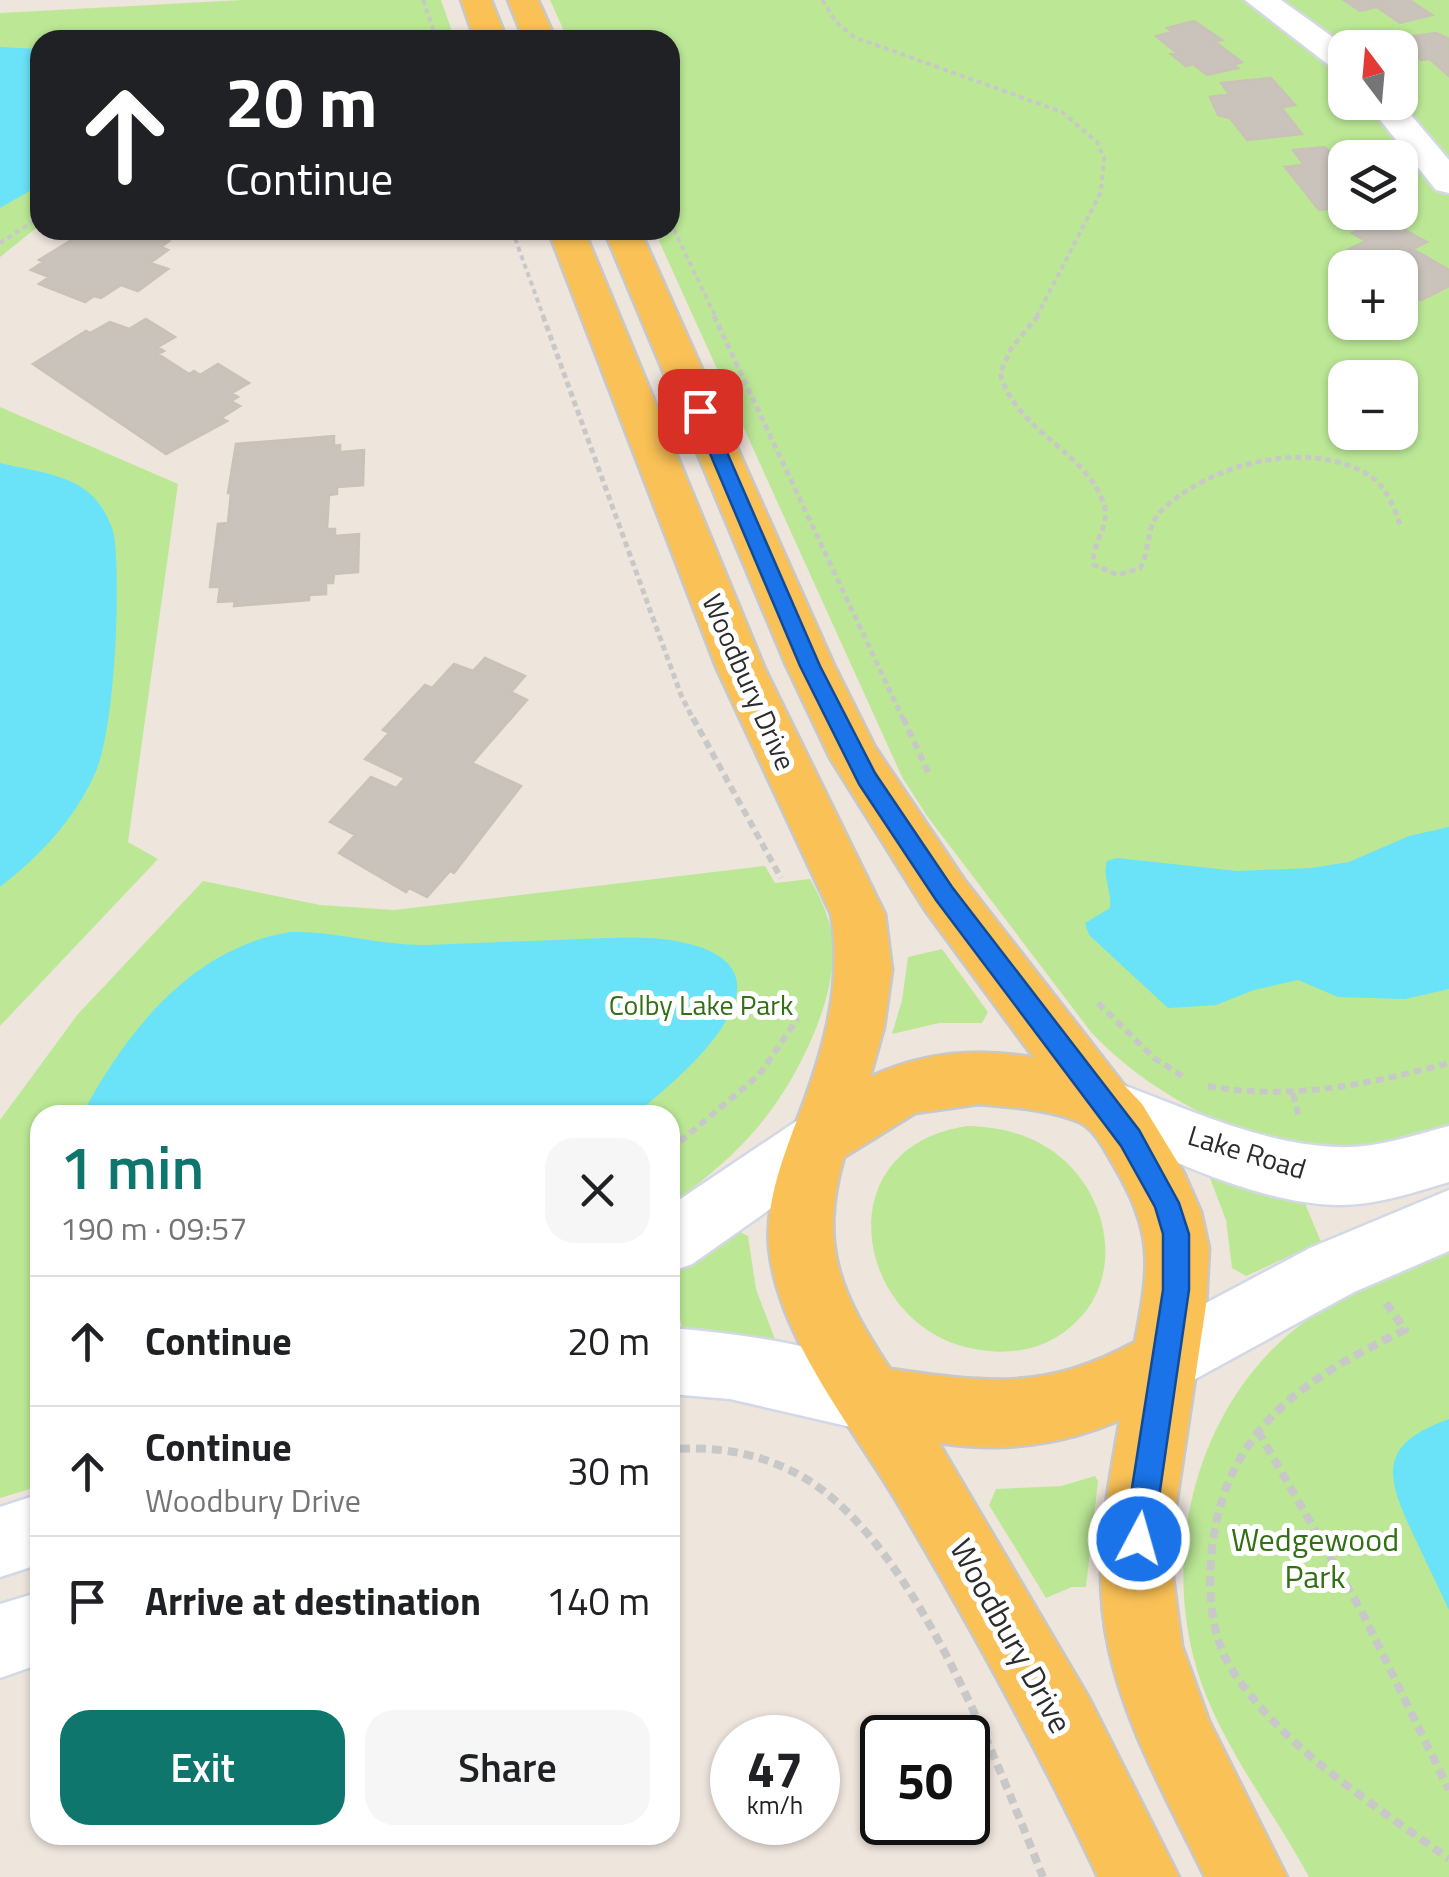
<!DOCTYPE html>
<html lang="en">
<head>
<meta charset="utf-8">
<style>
	:root { --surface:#fff; --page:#f6f6f6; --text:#202124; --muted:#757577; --line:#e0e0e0; --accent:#0f766e }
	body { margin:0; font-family:"Titillium Web",sans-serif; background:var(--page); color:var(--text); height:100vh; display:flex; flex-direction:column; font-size:38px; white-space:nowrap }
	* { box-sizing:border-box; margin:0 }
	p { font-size:32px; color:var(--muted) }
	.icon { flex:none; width:55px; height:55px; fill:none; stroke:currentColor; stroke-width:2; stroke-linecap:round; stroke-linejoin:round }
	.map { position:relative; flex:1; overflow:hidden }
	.panel { position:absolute; left:30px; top:1105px; width:650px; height:740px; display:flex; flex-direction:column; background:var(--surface); border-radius:30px; box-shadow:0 2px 8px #0004 }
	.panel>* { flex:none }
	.top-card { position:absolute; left:30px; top:30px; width:650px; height:210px; border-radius:30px; box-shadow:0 2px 8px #0004; background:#202124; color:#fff; overflow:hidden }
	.needle { width:65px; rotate:344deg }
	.tools { position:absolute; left:1328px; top:30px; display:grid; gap:20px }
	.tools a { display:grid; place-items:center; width:90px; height:90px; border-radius:20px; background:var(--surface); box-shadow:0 2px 8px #0004; font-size:50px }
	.speed { position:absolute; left:710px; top:1715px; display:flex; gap:20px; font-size:50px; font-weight:700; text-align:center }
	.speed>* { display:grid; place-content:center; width:130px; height:130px; border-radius:50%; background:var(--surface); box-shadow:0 2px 8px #0004; line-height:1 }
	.speed small { font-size:25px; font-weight:400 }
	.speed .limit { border:5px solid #111; border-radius:15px; background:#fff; color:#111 }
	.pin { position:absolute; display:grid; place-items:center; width:85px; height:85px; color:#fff; margin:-42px; border-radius:20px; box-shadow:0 5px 15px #0006 }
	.me { position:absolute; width:110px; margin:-55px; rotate:6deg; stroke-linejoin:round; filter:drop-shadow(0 0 8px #0008) }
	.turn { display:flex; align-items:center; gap:35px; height:210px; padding:0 30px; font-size:45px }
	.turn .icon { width:130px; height:130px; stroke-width:2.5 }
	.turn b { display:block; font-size:70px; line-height:85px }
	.round { display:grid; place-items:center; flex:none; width:105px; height:105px; border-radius:30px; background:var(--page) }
	.head { display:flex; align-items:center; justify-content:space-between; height:170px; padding:0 30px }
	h1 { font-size:60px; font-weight:600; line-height:75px; color:var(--accent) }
	.primary-button { display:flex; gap:20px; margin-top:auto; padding:20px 30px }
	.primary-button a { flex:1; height:115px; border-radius:30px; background:var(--accent); color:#fff; font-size:40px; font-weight:600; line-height:115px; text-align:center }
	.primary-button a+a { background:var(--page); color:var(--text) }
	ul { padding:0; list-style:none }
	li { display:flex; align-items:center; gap:30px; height:130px; padding:0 30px; border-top:2px solid var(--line) }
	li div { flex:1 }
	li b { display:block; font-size:38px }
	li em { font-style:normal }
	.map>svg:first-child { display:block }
	.green { fill:#bce896; fill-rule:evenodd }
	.water { fill:#6ae2f7 }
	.building { fill:#c9c3bc; stroke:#cac1b7; stroke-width:2.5 }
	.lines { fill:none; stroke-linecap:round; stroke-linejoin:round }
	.minor-casing { stroke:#d2d8e5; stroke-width:5 }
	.major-casing { stroke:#c8c8c8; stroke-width:5 }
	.path-far3 { stroke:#c8c8c8; stroke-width:4; stroke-dasharray:5 4; stroke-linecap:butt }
	.path-far2 { stroke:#c8c8c8; stroke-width:5; stroke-dasharray:6 4; stroke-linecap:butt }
	.path-far1 { stroke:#c8c8c8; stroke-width:6; stroke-dasharray:8 5; stroke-linecap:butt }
	.path { stroke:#c8c8c8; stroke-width:8; stroke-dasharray:10 6; stroke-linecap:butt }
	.minor { fill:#fff; fill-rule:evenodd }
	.major { fill:#fac156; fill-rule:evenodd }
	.route { fill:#1a73e8; stroke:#114b97; stroke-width:2.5 }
	.labels { text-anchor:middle; stroke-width:10; stroke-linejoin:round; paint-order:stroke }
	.street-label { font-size:28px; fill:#2c2c2c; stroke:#fff }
	.park-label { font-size:28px; fill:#326f15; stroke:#fff }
	.near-park-label { font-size:32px; fill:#326f15; stroke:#fff }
	.near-street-label { font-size:32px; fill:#2c2c2c; stroke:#fff }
</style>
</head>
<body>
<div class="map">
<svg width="1449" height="1877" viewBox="0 0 1449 1877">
	<rect width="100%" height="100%" fill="#eee5dd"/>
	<!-- green -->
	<path class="green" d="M 243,0 L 441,0 L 455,40 L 40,40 L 40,225 L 0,257 L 0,13 Z
		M 550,0 L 1449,0 L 1449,1130 C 1419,1136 1382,1151 1351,1151 C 1258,1151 1153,1099 1091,1032 L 927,816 L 902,777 L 654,230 L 670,230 L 670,40 L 568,40 ZM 1345,48 L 1400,48 L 1400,102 L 1345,102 ZM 1345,158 L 1400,158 L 1400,212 L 1345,212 ZM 1345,268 L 1400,268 L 1400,322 L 1345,322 ZM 1345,378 L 1400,378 L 1400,432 L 1345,432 Z
		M 0,407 L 178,484 L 128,842 L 158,859 L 0,1026 Z
		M 765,866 L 775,883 L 810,879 C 824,903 835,930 833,958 C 830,1017 789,1094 750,1136 C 726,1163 697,1184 670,1207 L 670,1115 L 40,1115 L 40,1486 L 0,1498 L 0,1120 L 78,1014 L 203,881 L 320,905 L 394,910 Z
		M 942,949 L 988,1012 L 982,1023 L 939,1023 L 892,1034 L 902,1000 L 908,957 Z
		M 968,1126 C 997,1127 1022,1132 1048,1148 C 1109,1186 1130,1281 1068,1329 C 1046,1347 1018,1354 989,1351 C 856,1341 818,1147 968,1126 Z
		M 1208,1173 L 1258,1192 L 1304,1201 L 1321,1242 L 1246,1276 L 1232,1268 L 1226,1220 Z
		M 738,1231 L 748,1236 L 756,1289 L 776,1342 L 682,1327 L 670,1276 Z
		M 1449,1245 L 1449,1877 L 1309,1877 C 1275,1814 1227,1753 1202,1685 C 1159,1565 1191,1417 1290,1333 C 1337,1294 1395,1271 1449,1245 Z
		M 1095,1476 L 1098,1481 L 1086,1587 L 1072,1587 L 1046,1598 L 989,1505 L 996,1489 L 1061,1486 Z"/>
	<!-- water -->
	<path class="water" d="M 0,47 L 40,49 L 40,185 L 0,208 Z
		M 0,463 C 32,471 76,474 97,501 C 104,509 112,525 114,535 C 121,584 115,727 96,771 C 76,818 40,856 0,887 Z
		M 1449,827 L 1449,989 L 1405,999 L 1338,997 L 1298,980 L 1254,990 L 1216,1005 L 1168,1008 L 1089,935 L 1085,923 L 1110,908 C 1112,891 1102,877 1107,861 L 1117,858 L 1237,871 L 1311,868 L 1349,862 L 1409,836 Z
		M 291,932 C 337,931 382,946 428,945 C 479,943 530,941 581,939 C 614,938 648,935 681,942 C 812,969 679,1079 634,1115 L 82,1115 C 126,1031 193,947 291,932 Z
		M 1449,1419 L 1449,1610 C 1437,1584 1424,1558 1412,1532 C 1384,1472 1380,1444 1449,1419 Z"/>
	<!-- building -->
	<path class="building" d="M 1344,0 L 1409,0 L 1432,15 L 1400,23 L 1377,7 L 1360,11 Z
		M 1194,21 L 1222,40 L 1215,42 L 1242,62 L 1233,65 L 1238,68 L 1207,75 L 1193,64 L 1186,66 L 1171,54 L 1177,53 L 1156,36 L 1172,32 L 1167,28 Z
		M 1436,33 L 1449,39 L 1449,76 L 1430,59 L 1421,60 L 1400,38 Z
		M 1271,78 L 1295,105 L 1281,107 L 1302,134 L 1247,140 L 1230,118 L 1218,115 L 1210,97 L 1229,94 L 1221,83 Z
		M 1325,147 L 1345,169 L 1345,207 L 1319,210 L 1285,167 L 1304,165 L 1293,150 Z
		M 1382,218 L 1427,242 L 1413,249 L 1449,270 L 1449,286 L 1421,300 L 1400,288 L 1400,268 L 1345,269 L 1338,265 L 1351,258 L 1346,255 L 1347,250 L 1366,241 L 1352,233 Z
		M 88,230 L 140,230 L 169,241 L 161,247 L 168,250 L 150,263 L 168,269 L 138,291 L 121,285 L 101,298 L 94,296 L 85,302 L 39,284 L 49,277 L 31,270 L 43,262 L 39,260 Z
		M 146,319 L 175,337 L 158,347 L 164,351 L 158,354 L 189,374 L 194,371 L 200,375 L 218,364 L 249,383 L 232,393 L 238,397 L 231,401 L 240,406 L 221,418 L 227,421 L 166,454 L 33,364 L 86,331 L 90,333 L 110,322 L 129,329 Z
		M 334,436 L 334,446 L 340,445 L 340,452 L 364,450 L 363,485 L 337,487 L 337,494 L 329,495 L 327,529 L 335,529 L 335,536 L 359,534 L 358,572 L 334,574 L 333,583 L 326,583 L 326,594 L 309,595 L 309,600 L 234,606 L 235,601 L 218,602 L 220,587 L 210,587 L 218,524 L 228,523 L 231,493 L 228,493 L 236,444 Z
		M 485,658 L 525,676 L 511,692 L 527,700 L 472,763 L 521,786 L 454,873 L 450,871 L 427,897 L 409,888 L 406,892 L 339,853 L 355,835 L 330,822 L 371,777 L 396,788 L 405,778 L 365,759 L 389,733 L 383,730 L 425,685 L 432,688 L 454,664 L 473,671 Z"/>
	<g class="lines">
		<defs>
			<path id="minor" d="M 1245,0 L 1281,0 L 1348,48 L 1345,72 L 1334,69 Z
				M 1366,102 L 1400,102 L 1449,160 L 1449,193 L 1436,190 Z
				M 1107,1079 C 1180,1105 1257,1144 1336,1147 C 1374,1149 1412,1136 1449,1126 L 1449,1182 C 1412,1193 1374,1206 1336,1205 C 1250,1202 1165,1155 1086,1125 L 1077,1106 L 1086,1087 Z
				M 819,1112 L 840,1120 L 849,1140 L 840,1160 L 692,1264 L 670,1272 L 670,1206 L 798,1120 Z
				M 1449,1190 L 1449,1251 L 1354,1292 L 1188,1383 L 1165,1393 L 1142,1383 L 1132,1360 L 1142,1337 L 1310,1248 Z
				M 670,1328 C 745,1334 827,1346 897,1375 L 906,1399 L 897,1423 L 873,1432 L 730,1399 L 670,1394 Z
				M 40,1494 L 40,1564 L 0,1577 L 0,1507 Z
				M 40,1592 L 40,1664 L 0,1678 L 0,1604 Z"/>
			<path id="major" d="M 461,0 L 491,0 L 507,40 L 475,40 Z
				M 508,0 L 538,0 L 556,40 L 524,40 Z
				M 548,230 L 584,230 L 765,669 L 885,914 L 892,970 L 884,1027 L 870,1077 C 923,1052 976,1047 1034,1058 L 925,910 L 830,758 L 786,665 L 604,230 L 640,230 L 834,665 L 875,747 L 963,878 L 1124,1085 L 1142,1104 L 1183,1171 L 1201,1212 L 1209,1248 L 1206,1305 L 1175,1512 L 1173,1578 L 1182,1646 L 1209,1721 L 1287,1877 L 1205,1877 C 1164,1793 1113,1706 1103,1612 C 1096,1548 1109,1482 1120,1420 C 1060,1446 1004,1452 939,1443 L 1089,1698 L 1179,1877 L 1098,1877 C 1038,1749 969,1624 897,1502 C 852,1426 777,1336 769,1246 C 766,1205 780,1166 794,1128 C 821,1060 844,987 831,914 L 717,669 ZM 979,1104 C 1011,1107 1049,1109 1079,1122 C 1095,1129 1104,1149 1113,1164 C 1154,1234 1150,1264 1135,1342 C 1045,1391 988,1383 890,1369 C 841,1294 818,1247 844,1157 L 915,1113 Z"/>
		</defs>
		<!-- minor casing -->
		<use href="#minor" class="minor-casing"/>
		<!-- major casing -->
		<use href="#major" class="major-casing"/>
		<!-- path-far3 -->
		<path class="path-far3" d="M 423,0 L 437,40
			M 822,0 L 836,22 L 854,37 L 1062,112 L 1097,142 L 1104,158 L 1101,192 L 1036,318
			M 670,221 L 716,318
			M 512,230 L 544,318
			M 0,243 L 40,217"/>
		<!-- path-far2 -->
		<path class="path-far2" d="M 543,316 L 681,695 L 694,721
			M 714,316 L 904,721
			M 1038,316 L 1012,347 L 1000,373 C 1015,431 1089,453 1104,505 C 1111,527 1090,544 1094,565 L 1118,575 L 1140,568 C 1151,550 1145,527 1161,511 C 1208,464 1311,437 1370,476 C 1387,487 1395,509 1401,528"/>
		<!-- path-far1 -->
		<path class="path-far1" d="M 693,718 L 781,878
			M 903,718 L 928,772
			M 1098,1003 L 1154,1058 L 1182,1076
			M 1208,1086 C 1291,1101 1369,1084 1449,1063
			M 1293,1094 L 1299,1117
			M 670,1150 L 759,1075 L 798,1018"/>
		<!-- path -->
		<path class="path" d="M 1386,1303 L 1405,1330 C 1299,1381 1221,1433 1211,1559 C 1208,1596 1212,1638 1232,1670 C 1286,1751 1372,1803 1449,1859
			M 674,1421 L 676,1449 C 723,1446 767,1455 808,1480 C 918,1550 995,1758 1043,1877
			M 1258,1431 L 1363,1614 L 1449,1790"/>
		<!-- minor -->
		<use href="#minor" class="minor"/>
		<!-- major -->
		<use href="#major" class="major"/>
	</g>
	<!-- route -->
	<path class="route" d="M 700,405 L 709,411 L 820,666 L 875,773 L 952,887 L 1139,1130 L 1179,1203 L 1189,1234 L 1189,1290 L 1153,1539 L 1149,1549 L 1139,1554 L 1128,1549 L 1124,1539 L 1163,1290 L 1163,1234 L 1155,1207 L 1121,1146 L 936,900 L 859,784 L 800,666 L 692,411 Z"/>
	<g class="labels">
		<!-- street labels -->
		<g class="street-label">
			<text transform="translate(749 682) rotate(66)" y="10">Woodbury Drive</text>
			<text transform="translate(1247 1152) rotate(17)" y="10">Lake Road</text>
		</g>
		<!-- park labels -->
		<g class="park-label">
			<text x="701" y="1015">Colby Lake Park</text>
		</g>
		<!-- near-park labels -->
		<g class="near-park-label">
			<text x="1315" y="1551">Wedgewood<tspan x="1315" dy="37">Park</tspan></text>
		</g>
		<!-- near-street labels -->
		<g class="near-street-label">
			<text transform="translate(1011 1636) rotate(61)" y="11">Woodbury Drive</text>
		</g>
	</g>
</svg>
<div class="tools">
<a><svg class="needle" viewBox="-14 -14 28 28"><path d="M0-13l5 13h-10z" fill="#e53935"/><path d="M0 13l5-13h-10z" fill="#757577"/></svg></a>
<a><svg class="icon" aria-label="layers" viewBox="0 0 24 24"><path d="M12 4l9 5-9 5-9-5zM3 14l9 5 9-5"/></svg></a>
<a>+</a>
<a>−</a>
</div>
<div class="speed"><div>47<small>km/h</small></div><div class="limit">50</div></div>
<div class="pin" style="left:700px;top:411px;background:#d93025"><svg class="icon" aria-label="arrive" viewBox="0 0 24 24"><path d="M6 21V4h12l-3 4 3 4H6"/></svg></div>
<svg class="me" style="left:1139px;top:1539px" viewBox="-20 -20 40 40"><circle r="17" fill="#1a73e8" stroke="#fff" stroke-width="3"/><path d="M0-11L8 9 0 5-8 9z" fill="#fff"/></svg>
<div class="top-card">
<div class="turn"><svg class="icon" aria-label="ahead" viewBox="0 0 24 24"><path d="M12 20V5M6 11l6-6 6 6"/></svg><div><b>20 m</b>Continue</div></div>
</div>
<section class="panel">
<div class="head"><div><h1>1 min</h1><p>190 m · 09:57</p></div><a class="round"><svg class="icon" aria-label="close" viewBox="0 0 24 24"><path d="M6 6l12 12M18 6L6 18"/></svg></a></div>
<ul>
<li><svg class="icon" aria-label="ahead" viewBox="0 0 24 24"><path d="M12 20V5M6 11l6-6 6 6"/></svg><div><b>Continue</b></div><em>20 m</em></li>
<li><svg class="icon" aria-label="ahead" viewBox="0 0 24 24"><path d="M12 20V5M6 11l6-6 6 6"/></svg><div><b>Continue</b><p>Woodbury Drive</p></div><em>30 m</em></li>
<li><svg class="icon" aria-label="arrive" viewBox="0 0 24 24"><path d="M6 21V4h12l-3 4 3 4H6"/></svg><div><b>Arrive at destination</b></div><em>140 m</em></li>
</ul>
<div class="primary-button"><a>Exit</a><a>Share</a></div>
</section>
</div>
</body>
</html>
